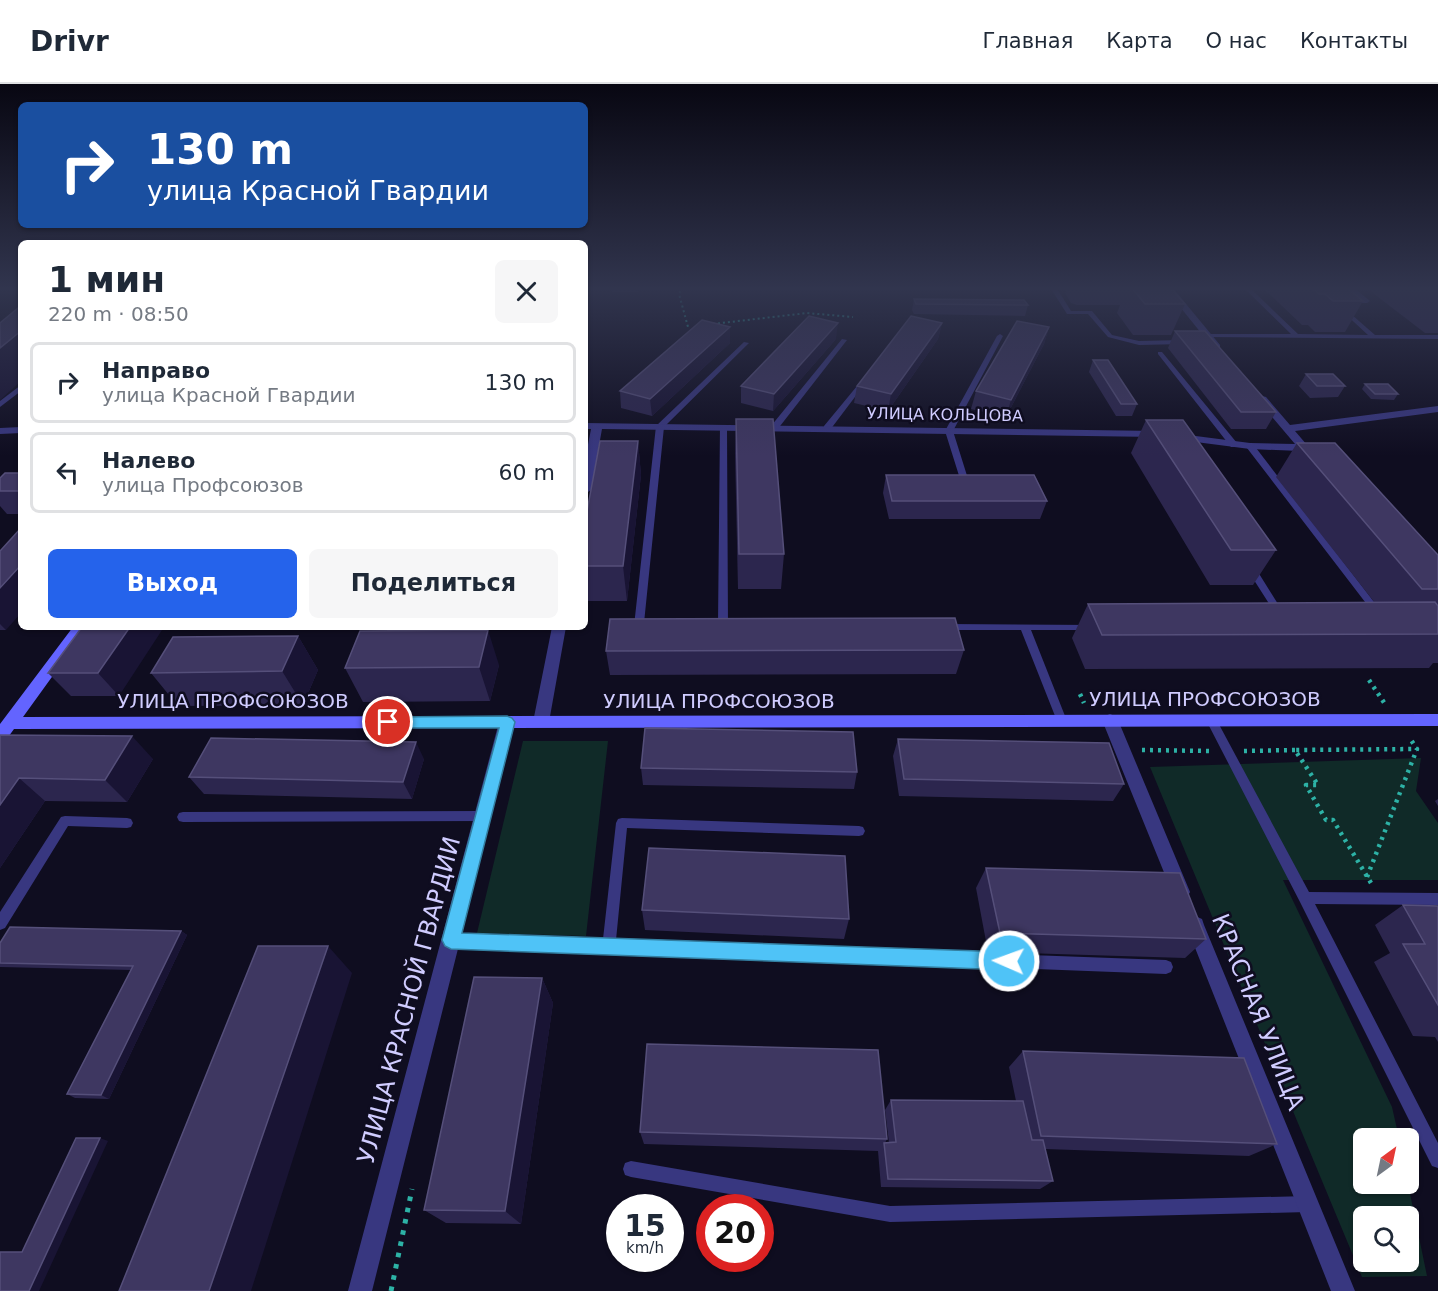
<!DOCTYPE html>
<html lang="ru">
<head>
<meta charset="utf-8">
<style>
	:root { --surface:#fff; --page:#f6f6f7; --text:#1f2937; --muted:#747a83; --line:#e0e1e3; --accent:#2563eb }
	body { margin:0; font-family:"DejaVu Sans",sans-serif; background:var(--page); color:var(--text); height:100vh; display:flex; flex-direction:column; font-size:22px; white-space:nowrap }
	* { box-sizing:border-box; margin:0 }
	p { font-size:20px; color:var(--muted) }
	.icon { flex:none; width:33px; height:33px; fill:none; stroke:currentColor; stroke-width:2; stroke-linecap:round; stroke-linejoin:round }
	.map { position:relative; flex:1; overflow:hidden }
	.panel { position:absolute; left:18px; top:156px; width:570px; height:390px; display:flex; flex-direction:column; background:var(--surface); border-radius:9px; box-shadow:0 2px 4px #0004 }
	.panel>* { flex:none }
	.banner { position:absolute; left:18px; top:18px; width:570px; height:126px; border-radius:9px; box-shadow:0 2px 4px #0004; background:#1a4fa0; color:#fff; overflow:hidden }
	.needle { width:39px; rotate:33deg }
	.fabs { position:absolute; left:1353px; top:1044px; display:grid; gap:12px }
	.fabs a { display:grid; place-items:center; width:66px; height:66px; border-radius:9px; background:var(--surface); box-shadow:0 2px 4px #0004; font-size:30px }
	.speed { position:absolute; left:606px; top:1110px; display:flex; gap:12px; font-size:30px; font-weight:700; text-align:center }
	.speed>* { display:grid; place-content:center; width:78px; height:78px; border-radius:50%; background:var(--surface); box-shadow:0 2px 4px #0004; line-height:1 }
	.speed small { font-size:15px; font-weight:400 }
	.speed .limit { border:9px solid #d22; background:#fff; color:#111 }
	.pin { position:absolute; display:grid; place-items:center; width:51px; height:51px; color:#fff; margin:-26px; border:3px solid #fff; border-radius:50%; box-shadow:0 2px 6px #0007 }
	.me { position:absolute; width:66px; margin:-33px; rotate:272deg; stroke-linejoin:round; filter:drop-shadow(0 0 4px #0008) }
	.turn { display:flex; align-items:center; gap:21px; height:126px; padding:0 30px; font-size:27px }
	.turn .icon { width:78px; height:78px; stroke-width:2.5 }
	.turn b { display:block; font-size:42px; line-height:51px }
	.round { display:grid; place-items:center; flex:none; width:63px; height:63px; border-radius:9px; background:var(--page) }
	.overview { display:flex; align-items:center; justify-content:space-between; height:102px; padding:0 30px }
	h1 { font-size:36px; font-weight:700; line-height:45px }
	.primary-button { display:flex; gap:12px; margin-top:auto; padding:12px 30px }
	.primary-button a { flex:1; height:69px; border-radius:9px; background:var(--accent); color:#fff; font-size:24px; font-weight:700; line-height:69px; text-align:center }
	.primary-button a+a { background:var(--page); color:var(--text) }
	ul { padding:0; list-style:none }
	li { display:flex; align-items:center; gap:18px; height:81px; margin:0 12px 9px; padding:0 18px; border:3px solid var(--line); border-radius:9px }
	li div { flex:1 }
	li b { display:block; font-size:22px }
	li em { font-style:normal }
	header { display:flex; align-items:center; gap:36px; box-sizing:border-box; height:84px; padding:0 30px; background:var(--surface); border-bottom:2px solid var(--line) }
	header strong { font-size:28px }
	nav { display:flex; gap:33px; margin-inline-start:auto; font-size:21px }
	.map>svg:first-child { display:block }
	.green { fill:#102a28; fill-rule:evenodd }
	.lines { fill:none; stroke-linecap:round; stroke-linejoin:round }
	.path-far2 { stroke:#2db2a6; stroke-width:2; stroke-dasharray:2 3; stroke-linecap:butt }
	.path-far1 { stroke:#2db2a6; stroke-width:4.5; stroke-dasharray:3 5; stroke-linecap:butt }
	.path { stroke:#2db2a6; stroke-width:5; stroke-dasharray:4.5 7; stroke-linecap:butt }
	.lane { fill:#383780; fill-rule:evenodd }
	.street { fill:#383780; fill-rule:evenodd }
	.secondary { fill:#6364ff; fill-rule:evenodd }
	.wall { fill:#2c264e }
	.shaded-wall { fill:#191434 }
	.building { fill:#3e3761; stroke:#554f7a; stroke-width:1.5 }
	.route { fill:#4fc3f7; stroke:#337fa1; stroke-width:1.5 }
	.labels { text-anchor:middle; stroke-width:5; stroke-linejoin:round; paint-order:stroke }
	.far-street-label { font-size:16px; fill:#d0ccff; stroke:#0f0d20 }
	.street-label { font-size:20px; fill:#d0ccff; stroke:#0f0d20 }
	.near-street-label { font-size:24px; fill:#d0ccff; stroke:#0f0d20 }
</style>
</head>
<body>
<header>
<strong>Drivr</strong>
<nav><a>Главная</a><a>Карта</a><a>О нас</a><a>Контакты</a></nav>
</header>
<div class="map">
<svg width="1438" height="1207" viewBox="0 0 1438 1207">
	<rect width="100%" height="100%" fill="#0f0d20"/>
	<!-- green -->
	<path class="green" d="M 523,657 L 608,657 L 586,852 L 477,849 Z
		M 1421,674 L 1416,707 L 1438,739 L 1438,796 L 1283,796 L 1392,1023 L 1399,1054 L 1364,1054 L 1364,1100 L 1408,1100 L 1427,1192 L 1362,1193 L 1150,683 ZM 1364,1132 L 1408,1132 L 1408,1178 L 1364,1178 Z"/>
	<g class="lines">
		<!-- path-far2 -->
		<path class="path-far2" d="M 683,203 L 679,210 L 688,243
			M 713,240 L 807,229 L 853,233"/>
		<!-- path-far1 -->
		<path class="path-far1" d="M 1369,596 L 1385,620
			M 1080,610 L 1084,619
			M 1142,666 L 1210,667
			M 1244,667 L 1295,666
			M 1367,793 L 1417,665 L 1409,653
			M 1371,799 L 1333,736 L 1326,736 L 1306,701 L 1318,701 L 1295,666 L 1417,665"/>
		<!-- path -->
		<path class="path" d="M 391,1207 L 412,1105"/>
		<!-- lane -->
		<path class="lane" d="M 1050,203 L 1056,203 L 1071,227 L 1092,227 L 1112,251 L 1139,257 L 1183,256 L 1186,258 L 1183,260 L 1139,261 L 1108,253 L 1088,230 L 1067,230 Z
			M 1243,203 L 1249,203 L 1298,250 L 1368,251 L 1341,226 L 1341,224 L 1343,223 L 1375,251 L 1438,251 L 1438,255 L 1206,253 L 1205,252 L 1208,250 L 1291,250 Z
			M 1347,203 L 1353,203 L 1370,217 L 1367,219 L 1348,219 L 1348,217 L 1361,216 Z
			M 1000,250 L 1003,252 L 953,347 L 969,398 L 965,400 L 961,398 L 945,347 L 997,252 Z
			M 842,255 L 847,256 L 777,346 L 771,346 L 771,342 Z
			M 744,258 L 749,259 L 664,343 L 644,539 L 649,542 L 644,545 L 636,544 L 634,542 L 656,342 Z
			M 1158,268 L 1162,268 L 1237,359 L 1237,363 L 1231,363 L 1158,270 Z
			M 862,296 L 867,297 L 830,346 L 824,346 L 824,342 Z
			M 21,301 L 21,307 L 0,323 L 0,317 Z
			M 720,341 L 727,343 L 728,543 L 723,546 L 716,545 L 714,543 L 718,540 Z
			M 1247,360 L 1253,360 L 1381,527 L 1383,529 L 1381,531 L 1375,531 L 1247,364 Z
			M 1250,479 L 1253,480 L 1283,528 L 1285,530 L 1283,532 L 1277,532 L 1245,482 Z
			M 945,540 L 1094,541 L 1096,543 L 1091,546 L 1031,546 L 1067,637 L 1066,640 L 1058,640 L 1057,637 L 1021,546 L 945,546 L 940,543 Z
			M 1211,632 L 1215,633 L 1309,808 L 1438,809 L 1438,821 L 1315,820 L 1438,1059 L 1438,1084 L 1432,1082 L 1300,818 L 1206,636 L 1207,633 Z
			M 483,727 L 487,728 L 489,732 L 487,736 L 483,737 L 183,738 L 179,737 L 177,733 L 179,729 L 183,728 Z
			M 65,732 L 127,734 L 131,735 L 133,739 L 131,743 L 127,744 L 68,742 L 5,844 L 0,846 L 0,828 L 61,733 Z
			M 622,734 L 859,742 L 863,743 L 865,747 L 863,751 L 859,752 L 627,744 L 616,856 L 1166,876 L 1171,878 L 1173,883 L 1171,888 L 1166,890 L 451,862 L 446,861 L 444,856 L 446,851 L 451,850 L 603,855 L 616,739 L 618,735 Z
			M 631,1077 L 890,1122 L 1308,1112 L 1314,1114 L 1316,1120 L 1314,1126 L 1308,1128 L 890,1138 L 631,1093 L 625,1091 L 623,1085 L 625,1079 Z"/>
		<!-- street -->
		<path class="street" d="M 1164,203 L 1172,203 L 1220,261 L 1220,265 L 1214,265 Z
			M 1262,312 L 1266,313 L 1290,341 L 1438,322 L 1438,328 L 1295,347 L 1313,368 L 1307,371 L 1300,367 L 1250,365 L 1157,353 L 602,345 L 591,406 L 585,410 L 585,376 L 591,345 L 585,345 L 585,339 L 1157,347 L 1250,359 L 1295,360 L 1257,315 Z
			M 21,343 L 21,349 L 0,350 L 0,344 Z
			M 552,543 L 566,543 L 549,638 L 547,642 L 535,642 L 533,638 Z
			M 1110,630 L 1115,632 L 1118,636 L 1190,808 L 1187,814 L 1181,816 L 1175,814 L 1172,808 L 1102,636 L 1105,632 Z
			M 507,632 L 513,634 L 515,638 L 372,1207 L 348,1207 L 499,638 L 501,634 Z
			M 1195,832 L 1202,835 L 1204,841 L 1355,1207 L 1331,1207 L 1186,841 L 1188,835 Z"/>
		<!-- secondary -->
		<path class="secondary" d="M 73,543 L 88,543 L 23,633 L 1438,630 L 1438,642 L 14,645 L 6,656 L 0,658 L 0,640 Z"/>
	</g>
	<!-- wall -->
	<path class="wall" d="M 611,203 L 639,203 L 638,208 L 612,208 Z
		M 1067,203 L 1170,203 L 1185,220 L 1171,251 L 1133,251 L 1117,229 L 1120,221 L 1077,221 L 1071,219 L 1065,209 Z
		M 1262,203 L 1346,203 L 1363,217 L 1345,248 L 1315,248 L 1308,241 L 1302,241 Z
		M 1365,203 L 1438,203 L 1438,249 L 1425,249 Z
		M 914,215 L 1028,221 L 1025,232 L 914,230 L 912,226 Z
		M 942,239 L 938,255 L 888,327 L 854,319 L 857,302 Z
		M 730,243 L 730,259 L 652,332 L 621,324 L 620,307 Z
		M 1049,243 L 1044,260 L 1006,333 L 971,325 L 976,307 Z
		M 1175,247 L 1276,328 L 1266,345 L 1231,345 L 1168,264 Z
		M 836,255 L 773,327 L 741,319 L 741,302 Z
		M 1093,276 L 1137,320 L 1132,332 L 1116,332 L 1089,288 Z
		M 1306,290 L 1345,302 L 1338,313 L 1310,314 L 1299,302 Z
		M 1365,300 L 1398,310 L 1394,316 L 1371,315 L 1362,305 Z
		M 736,335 L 784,470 L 781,505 L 738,505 L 735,369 Z
		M 1146,336 L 1276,466 L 1253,501 L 1210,501 L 1131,369 Z
		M 638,357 L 641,391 L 627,517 L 585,517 L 585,438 Z
		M 1297,359 L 1438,471 L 1438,579 L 1433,579 L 1429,584 L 1085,585 L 1072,554 L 1088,520 L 1375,519 L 1276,393 Z
		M 21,389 L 21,430 L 7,430 L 0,422 L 0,394 Z
		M 886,391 L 1047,417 L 1040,435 L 889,435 L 883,409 Z
		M 0,467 L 6,546 L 0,546 Z
		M 82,543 L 119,612 L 71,612 L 48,589 Z
		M 298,552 L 318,586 L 303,621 L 178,622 L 151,589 Z
		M 964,566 L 956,590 L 610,591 L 606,567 Z
		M 499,581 L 490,617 L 363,618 L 345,584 Z
		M 0,651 L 153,675 L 127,718 L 45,717 L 0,784 Z
		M 898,655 L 1124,700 L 1113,717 L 899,712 L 893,672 Z
		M 424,675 L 412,715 L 204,710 L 189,693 Z
		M 641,684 L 857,688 L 854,705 L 643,701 Z
		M 1438,715 L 1438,722 L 1435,717 Z
		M 986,784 L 1206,855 L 1185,874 L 988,868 L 976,804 Z
		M 1403,821 L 1438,822 L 1438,958 L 1435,953 L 1413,952 L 1374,878 L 1390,869 L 1375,841 Z
		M 642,826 L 849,835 L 844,855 L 645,846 Z
		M 181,847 L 187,851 L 109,1015 L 75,1014 L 67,1010 L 131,886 L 0,883 L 0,859 Z
		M 542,894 L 553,919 L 521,1140 L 446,1139 L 424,1126 Z
		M 1023,967 L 1277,1060 L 1249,1072 L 1045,1065 L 1053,1097 L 1040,1105 L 881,1103 L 878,1067 L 644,1060 L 640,1048 L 887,1055 L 885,1059 L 889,1059 L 885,1026 L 891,1016 L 1016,1017 L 1009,983 Z"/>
	<!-- shaded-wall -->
	<path class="shaded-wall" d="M 838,239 L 836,255 L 773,327 L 774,310 Z
		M 942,239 L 938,255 L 888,327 L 891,310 Z
		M 730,243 L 730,259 L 652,332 L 650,315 Z
		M 1049,243 L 1044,260 L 1006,333 L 1011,316 Z
		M 21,247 L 21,297 L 0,316 L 0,264 Z
		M 638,357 L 641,391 L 627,517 L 623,482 Z
		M 21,481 L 21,529 L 6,546 L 0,540 L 0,504 Z
		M 130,543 L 164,543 L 119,612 L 98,589 Z
		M 488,546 L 499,581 L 490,617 L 479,583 Z
		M 298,552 L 318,586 L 303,621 L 282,587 Z
		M 132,652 L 153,675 L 127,718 L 105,696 Z
		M 416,658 L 424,675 L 412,715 L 403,698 Z
		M 19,694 L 45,717 L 0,784 L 0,721 Z
		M 181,847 L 187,851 L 109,1015 L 101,1011 Z
		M 328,862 L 352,889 L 251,1207 L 209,1207 Z
		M 542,894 L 553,919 L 521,1140 L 505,1127 Z
		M 100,1054 L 108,1057 L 39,1207 L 29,1207 Z"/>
	<!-- building -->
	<path class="building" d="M 1131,203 L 1170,203 L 1185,220 L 1145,220 Z
		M 1311,203 L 1346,203 L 1363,217 L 1333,217 L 1325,210 L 1319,210 Z
		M 914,215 L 1024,216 L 1028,221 L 916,220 Z
		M 18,224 L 21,224 L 21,247 L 0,264 L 0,239 Z
		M 809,232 L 838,239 L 774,310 L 741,302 Z
		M 911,232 L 942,239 L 891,310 L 857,302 Z
		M 702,236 L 730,243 L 650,315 L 620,307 Z
		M 1017,237 L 1049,243 L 1011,316 L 976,307 Z
		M 1175,247 L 1205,247 L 1276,328 L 1241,328 Z
		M 1093,276 L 1108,276 L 1137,320 L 1121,320 Z
		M 1306,290 L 1333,290 L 1345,302 L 1317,302 Z
		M 1365,300 L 1388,300 L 1398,310 L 1375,310 Z
		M 736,335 L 773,335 L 784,470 L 739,470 Z
		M 1146,336 L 1183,336 L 1276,466 L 1231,466 Z
		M 600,357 L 638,357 L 623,482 L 585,482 L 585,438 Z
		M 1297,359 L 1335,359 L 1438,471 L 1438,505 L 1422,505 Z
		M 5,389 L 21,389 L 21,407 L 0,407 L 0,394 Z
		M 886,391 L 1034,391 L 1047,417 L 892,417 Z
		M 21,444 L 21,481 L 0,504 L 0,467 Z
		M 1435,518 L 1438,522 L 1438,550 L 1102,551 L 1088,520 Z
		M 955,534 L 964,566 L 606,567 L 610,535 Z
		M 82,543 L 130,543 L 98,589 L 48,589 Z
		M 488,546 L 479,583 L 345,584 L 360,547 Z
		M 298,552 L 282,587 L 151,589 L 173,553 Z
		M 645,644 L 853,648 L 857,688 L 641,684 Z
		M 0,651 L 132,652 L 105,696 L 19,694 L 0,721 Z
		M 211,654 L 416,658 L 403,698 L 189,693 Z
		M 898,655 L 1109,659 L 1124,700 L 904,695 Z
		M 649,764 L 845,772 L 849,835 L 642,826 Z
		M 986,784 L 1180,789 L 1206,855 L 1000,849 Z
		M 1403,821 L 1438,822 L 1438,921 L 1403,860 L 1425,860 Z
		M 10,843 L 181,847 L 101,1011 L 67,1010 L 133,882 L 0,879 L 0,859 Z
		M 258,862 L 328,862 L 209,1207 L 119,1207 Z
		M 474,893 L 542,894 L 505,1127 L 424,1126 Z
		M 647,960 L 878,966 L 887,1055 L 640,1048 Z
		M 1023,967 L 1244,974 L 1277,1060 L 1041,1052 Z
		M 891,1016 L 1023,1017 L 1032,1056 L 1043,1056 L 1053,1097 L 888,1095 L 884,1059 L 896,1058 Z
		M 76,1054 L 100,1054 L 29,1207 L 0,1207 L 0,1168 L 22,1168 Z"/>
	<!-- sky -->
	<linearGradient id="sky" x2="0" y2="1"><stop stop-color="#080712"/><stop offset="0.55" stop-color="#31354e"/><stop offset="1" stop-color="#31354e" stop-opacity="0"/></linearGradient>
	<rect width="1438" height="372" fill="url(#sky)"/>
	<!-- route -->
	<path class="route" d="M 507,632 L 512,634 L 515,638 L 462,849 L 1009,868 L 1015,871 L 1018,877 L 1015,883 L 1009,886 L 451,865 L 445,862 L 442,856 L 499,644 L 388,644 L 383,642 L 381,638 L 383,634 L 388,633 Z"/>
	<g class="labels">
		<!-- far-street labels -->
		<g class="far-street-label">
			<text transform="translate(945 330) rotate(1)" y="6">УЛИЦА КОЛЬЦОВА</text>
		</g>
		<!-- street labels -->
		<g class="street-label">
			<text x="1205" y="622">УЛИЦА ПРОФСОЮЗОВ</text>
			<text x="233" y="624">УЛИЦА ПРОФСОЮЗОВ</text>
			<text x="719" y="624">УЛИЦА ПРОФСОЮЗОВ</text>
		</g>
		<!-- near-street labels -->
		<g class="near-street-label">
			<text transform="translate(409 916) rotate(-75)" y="8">УЛИЦА КРАСНОЙ ГВАРДИИ</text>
			<text transform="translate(1258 928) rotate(68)" y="8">КРАСНАЯ УЛИЦА</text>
		</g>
	</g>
</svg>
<div class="fabs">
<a><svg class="needle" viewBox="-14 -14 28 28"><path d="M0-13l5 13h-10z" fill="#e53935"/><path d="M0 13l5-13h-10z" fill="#747a83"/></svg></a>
<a><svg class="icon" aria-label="search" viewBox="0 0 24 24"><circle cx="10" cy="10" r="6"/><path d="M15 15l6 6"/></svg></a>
</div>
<div class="speed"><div>15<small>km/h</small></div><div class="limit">20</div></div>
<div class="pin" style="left:388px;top:638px;background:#d93025"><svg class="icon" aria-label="arrive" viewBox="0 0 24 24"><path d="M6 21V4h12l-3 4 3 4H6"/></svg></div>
<svg class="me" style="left:1009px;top:877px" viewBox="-20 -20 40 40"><circle r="17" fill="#4fc3f7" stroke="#fff" stroke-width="3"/><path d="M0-11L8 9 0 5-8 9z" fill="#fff"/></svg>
<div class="banner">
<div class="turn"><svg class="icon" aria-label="right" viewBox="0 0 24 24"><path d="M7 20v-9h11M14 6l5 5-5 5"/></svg><div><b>130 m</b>улица Красной Гвардии</div></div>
</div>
<section class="panel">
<div class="overview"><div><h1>1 мин</h1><p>220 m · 08:50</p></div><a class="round"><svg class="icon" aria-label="close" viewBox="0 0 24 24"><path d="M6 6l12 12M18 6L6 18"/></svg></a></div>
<ul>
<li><svg class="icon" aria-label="right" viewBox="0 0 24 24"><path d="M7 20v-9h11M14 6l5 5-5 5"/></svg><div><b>Направо</b><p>улица Красной Гвардии</p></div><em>130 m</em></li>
<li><svg class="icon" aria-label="left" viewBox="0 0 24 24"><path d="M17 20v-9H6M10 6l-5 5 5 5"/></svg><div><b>Налево</b><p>улица Профсоюзов</p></div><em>60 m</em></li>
</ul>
<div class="primary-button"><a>Выход</a><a>Поделиться</a></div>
</section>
</div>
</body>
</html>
